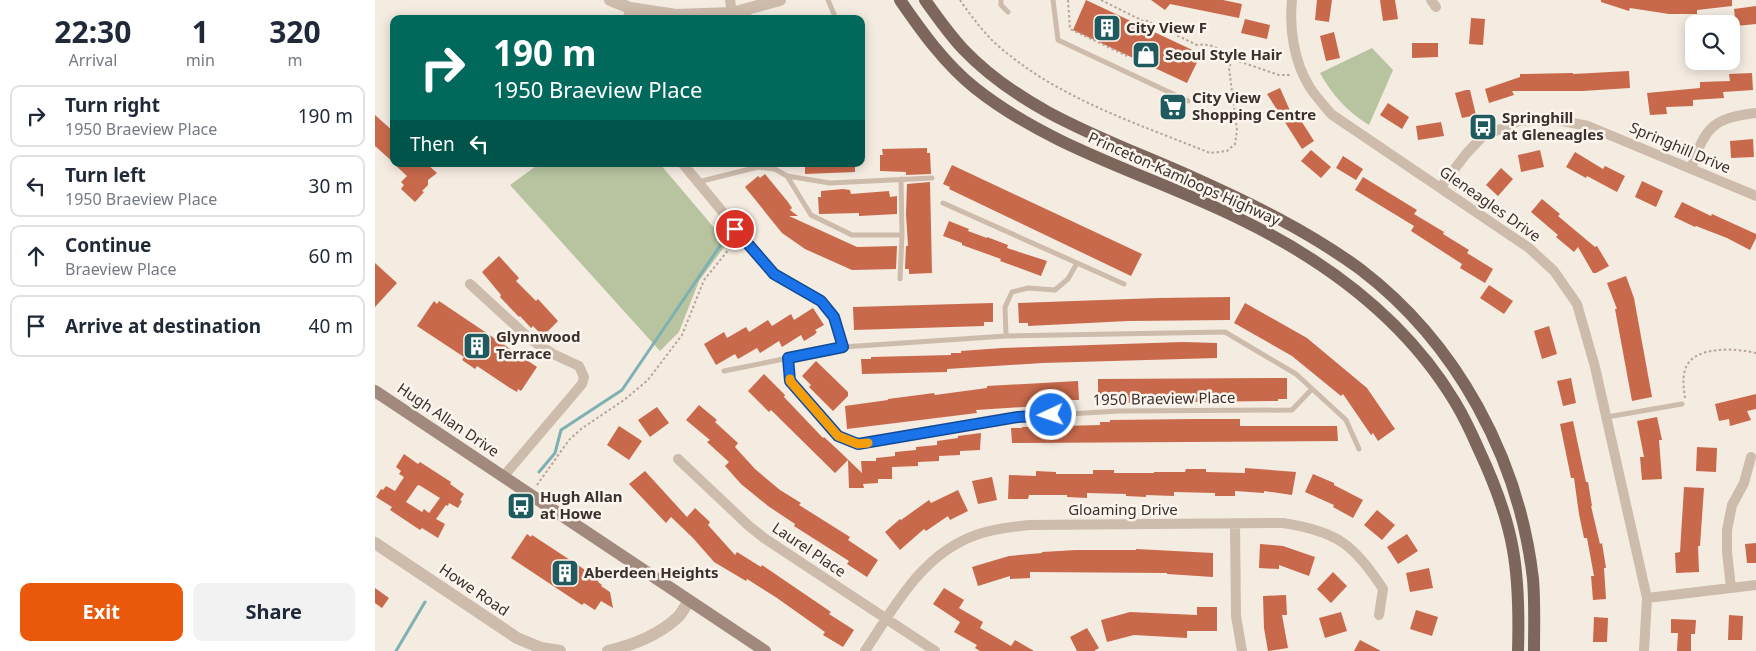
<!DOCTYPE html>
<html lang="en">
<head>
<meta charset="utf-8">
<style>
	:root { --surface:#fff; --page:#f2f2f3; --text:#1f2937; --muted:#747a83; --line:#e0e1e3; --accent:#ea580c }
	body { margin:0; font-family:"Noto Sans",sans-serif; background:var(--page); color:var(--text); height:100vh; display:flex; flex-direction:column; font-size:19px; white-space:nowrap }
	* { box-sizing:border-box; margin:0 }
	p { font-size:16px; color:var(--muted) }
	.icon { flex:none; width:28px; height:28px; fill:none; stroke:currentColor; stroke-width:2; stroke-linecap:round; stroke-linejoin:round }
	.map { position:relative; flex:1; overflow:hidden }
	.details { display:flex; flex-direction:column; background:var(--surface); width:375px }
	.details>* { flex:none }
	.hud { position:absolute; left:15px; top:15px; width:475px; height:152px; border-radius:10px; box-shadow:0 2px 12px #0003; background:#00695c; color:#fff; overflow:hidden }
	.fabs { position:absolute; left:1310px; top:15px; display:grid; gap:10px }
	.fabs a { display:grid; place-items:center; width:55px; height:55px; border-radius:10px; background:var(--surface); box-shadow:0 2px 12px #0003; font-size:25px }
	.pin { position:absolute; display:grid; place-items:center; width:42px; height:42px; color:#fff; margin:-21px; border:2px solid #fff; border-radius:50%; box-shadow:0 1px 5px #0007 }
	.me { position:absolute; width:55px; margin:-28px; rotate:267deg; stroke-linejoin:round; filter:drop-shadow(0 0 4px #0008) }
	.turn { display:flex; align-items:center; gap:18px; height:105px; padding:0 20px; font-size:22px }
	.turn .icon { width:65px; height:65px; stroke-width:2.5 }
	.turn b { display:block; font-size:35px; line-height:42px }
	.then { display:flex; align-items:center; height:48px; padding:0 20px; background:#0003; gap:10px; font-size:19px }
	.eta { display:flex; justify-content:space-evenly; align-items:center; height:85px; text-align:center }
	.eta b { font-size:30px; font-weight:700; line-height:35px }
	.cta { display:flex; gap:10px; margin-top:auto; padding:10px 20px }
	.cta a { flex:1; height:58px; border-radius:10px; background:var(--accent); color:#fff; font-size:20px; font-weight:700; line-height:58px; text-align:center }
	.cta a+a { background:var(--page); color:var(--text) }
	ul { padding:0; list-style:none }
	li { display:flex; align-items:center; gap:15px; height:62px; margin:0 10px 8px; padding:0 10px; border:2px solid var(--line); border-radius:10px }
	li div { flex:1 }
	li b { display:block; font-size:19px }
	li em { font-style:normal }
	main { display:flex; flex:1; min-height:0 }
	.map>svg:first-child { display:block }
	.green { fill:#b8c4a0 }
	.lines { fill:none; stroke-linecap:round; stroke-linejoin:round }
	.stream { stroke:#7fb0b2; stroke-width:3 }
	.building { fill:#c8694b; fill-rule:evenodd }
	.path { stroke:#b9a596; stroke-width:2; stroke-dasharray:2.5 2.5; stroke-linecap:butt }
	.service { stroke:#cdbbac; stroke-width:5 }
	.minor { stroke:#cdbbac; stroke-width:10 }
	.tertiary { stroke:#cdbbac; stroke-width:12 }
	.secondary { stroke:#a18a7d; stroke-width:12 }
	.primary { stroke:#7d675c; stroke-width:12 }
	.route-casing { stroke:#114b97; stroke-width:12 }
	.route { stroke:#1a73e8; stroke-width:9 }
	.slow { stroke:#f59e0b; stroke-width:9 }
	.labels { text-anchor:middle; stroke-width:5; stroke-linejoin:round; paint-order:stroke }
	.poi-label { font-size:15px; font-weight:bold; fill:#3b302b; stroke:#fbf5ee; text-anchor:start }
	.street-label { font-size:15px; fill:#3b302b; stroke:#fbf5ee }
</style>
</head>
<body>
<main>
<section class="details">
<div class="eta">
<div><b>22:30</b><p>Arrival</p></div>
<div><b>1</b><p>min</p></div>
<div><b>320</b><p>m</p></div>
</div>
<ul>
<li><svg class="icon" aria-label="right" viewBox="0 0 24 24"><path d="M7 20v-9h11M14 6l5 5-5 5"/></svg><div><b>Turn right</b><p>1950 Braeview Place</p></div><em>190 m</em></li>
<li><svg class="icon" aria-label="left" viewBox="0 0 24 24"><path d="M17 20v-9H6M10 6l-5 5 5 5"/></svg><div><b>Turn left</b><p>1950 Braeview Place</p></div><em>30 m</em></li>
<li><svg class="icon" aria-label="ahead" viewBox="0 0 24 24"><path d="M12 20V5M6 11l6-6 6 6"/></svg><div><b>Continue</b><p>Braeview Place</p></div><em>60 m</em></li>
<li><svg class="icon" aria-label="arrive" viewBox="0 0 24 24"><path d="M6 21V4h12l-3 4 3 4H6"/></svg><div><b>Arrive at destination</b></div><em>40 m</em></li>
</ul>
<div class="cta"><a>Exit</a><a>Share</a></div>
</section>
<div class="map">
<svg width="1381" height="651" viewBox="0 0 1381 651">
	<rect width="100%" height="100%" fill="#f4ebe1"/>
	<!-- green -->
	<path class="green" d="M 997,48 L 1018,70 L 994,125 C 973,112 957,95 945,73 Z
		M 164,164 L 285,164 L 352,243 L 324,281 L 304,332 L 285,351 L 135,185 Z"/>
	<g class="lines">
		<!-- stream -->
		<path class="stream" d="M 164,472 L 180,453 L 186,430 L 247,390 L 351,237
			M 21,651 L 50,602"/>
	</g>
	<!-- building -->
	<path class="building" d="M 711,0 L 826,54 L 812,83 L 698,30 Z
		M 776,0 L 848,0 L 867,4 L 864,18 L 795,4 L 790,10 Z
		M 942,0 L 957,0 L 954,22 L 940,20 Z
		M 1005,0 L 1020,0 L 1023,19 L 1008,21 Z
		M 1226,0 L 1357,0 L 1357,6 L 1322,10 L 1322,14 L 1294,14 L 1255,8 L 1254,11 L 1226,2 Z
		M 1381,6 L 1381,24 L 1361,26 L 1359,9 Z
		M 1096,18 L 1110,19 L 1108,45 L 1094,44 Z
		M 870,19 L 895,25 L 892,39 L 866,33 Z
		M 959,32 L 965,58 L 951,61 L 945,36 Z
		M 1037,43 L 1063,43 L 1063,57 L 1037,58 Z
		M 1254,71 L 1255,88 L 1207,91 L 1137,91 L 1139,95 L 1114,103 L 1110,89 L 1145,77 L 1145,74 L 1198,73 L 1198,74 Z
		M 1377,73 L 1378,90 L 1348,92 L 1349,98 L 1318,100 L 1318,106 L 1291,107 L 1292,114 L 1275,115 L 1272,93 L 1325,88 L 1325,82 L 1355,81 L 1354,74 Z
		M 905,88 L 920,122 L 925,119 L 939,141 L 927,149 L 892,94 Z
		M 1091,90 L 1095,90 L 1101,115 L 1087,118 L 1080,93 Z
		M 1013,103 L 1034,117 L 1027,129 L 1005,115 Z
		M 0,115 L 19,132 L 19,163 L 0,146 Z
		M 1066,122 L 1069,136 L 1043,140 L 1041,126 Z
		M 1378,139 L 1379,157 L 1356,158 L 1355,141 Z
		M 552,148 L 552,153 L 555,153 L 556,174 L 531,175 L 531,172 L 505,171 L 505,155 L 508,155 L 507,149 Z
		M 936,150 L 956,167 L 946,178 L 926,161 Z
		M 1165,150 L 1169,167 L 1146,172 L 1143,155 Z
		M 1200,152 L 1228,169 L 1230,166 L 1250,176 L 1242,192 L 1212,176 L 1211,178 L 1191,167 Z
		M 968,156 L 988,169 L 981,180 L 961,168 Z
		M 19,164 L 52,164 L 62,173 L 53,180 L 53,185 L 47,191 L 49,192 L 40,202 L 26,189 L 29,185 L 26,182 L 32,176 Z
		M 430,164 L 480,164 L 480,172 L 430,174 Z
		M 577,165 L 767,254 L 756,276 L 574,189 L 575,187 L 568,184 Z
		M 1126,168 L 1138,179 L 1123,196 L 1111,185 Z
		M 390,174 L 413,202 L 417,208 L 415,210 L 423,216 L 414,216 L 482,247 L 522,246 L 521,269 L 477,270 L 430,249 L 407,233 L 370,187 L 383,176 L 385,178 Z
		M 988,177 L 1042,210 L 1039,214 L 1069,232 L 1068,234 L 1094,250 L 1092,253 L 1118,269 L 1110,283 L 1085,268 L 1087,264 L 1036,231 L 1039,226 L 980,190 Z
		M 1267,181 L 1288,191 L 1281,207 L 1260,197 Z
		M 555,182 L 557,273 L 534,274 L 534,269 L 530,269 L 531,246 L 533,246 L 531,214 L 532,184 Z
		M 468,189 L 475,190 L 476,194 L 514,191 L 515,197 L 522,196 L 522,214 L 484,216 L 484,213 L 444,214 L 443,197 L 446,197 L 446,191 Z
		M 1167,199 L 1185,214 L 1183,216 L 1220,247 L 1222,246 L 1234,266 L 1221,273 L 1218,273 L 1203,247 L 1199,252 L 1181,237 L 1183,235 L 1156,212 Z
		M 1307,202 L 1336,216 L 1337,214 L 1381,234 L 1381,238 L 1375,250 L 1352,238 L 1321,226 L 1320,227 L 1299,217 Z
		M 574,221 L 594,229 L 593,231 L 612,238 L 612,237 L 633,245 L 632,248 L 672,261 L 666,276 L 625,261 L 626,259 L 587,245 L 587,243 L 568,236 Z
		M 124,256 L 144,278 L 141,281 L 161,301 L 163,299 L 183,321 L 168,336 L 158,326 L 156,328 L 145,316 L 144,317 L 125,297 L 126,295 L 107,272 Z
		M 0,263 L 22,283 L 0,307 Z
		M 1251,276 L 1259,298 L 1277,397 L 1257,401 L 1240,309 L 1242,309 L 1232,283 Z
		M 1114,285 L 1138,301 L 1129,314 L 1105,298 Z
		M 855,297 L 855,320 L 753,321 L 653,326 L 653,323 L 644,323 L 643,303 L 783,298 Z
		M 59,301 L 62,304 L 64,301 L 162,367 L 146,391 L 143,389 L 142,392 L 135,388 L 102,366 L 100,369 L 87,360 L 89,357 L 42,326 Z
		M 618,303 L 618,322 L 609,322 L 609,326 L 479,330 L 478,307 Z
		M 870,303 L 932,338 L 992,388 L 1020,429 L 1003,441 L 998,433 L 996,435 L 968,394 L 966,396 L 917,356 L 859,323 Z
		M 438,308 L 449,325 L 440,330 L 442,332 L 439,335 L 429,341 L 426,335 L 407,347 L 404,341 L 385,353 L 382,348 L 363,359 L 360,354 L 341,365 L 329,344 L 349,332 L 352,338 L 371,327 L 374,332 L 393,320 L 397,326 L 416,314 L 419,320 Z
		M 1174,326 L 1182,354 L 1167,359 L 1159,331 Z
		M 808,342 L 842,343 L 842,358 L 667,363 L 572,369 L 572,372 L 487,374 L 486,359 L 496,359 L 496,357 L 576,355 L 576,353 L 586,353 L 586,351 L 627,348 Z
		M 441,361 L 473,392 L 473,396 L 458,411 L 434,387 L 436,385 L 427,376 Z
		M 389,374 L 410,395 L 409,397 L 448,438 L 449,437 L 463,450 L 487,473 L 486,461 L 501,461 L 501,458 L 520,456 L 520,452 L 541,450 L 541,447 L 562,445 L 562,441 L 583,438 L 583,436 L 606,433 L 605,450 L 585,451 L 585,455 L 564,456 L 564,461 L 543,462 L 543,466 L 517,467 L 517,479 L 503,479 L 503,483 L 488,484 L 489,488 L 474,488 L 473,460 L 460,473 L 396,410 L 394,412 L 373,391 Z
		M 912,378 L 912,399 L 903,399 L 903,401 L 723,403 L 723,379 Z
		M 1196,378 L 1201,403 L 1188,406 L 1182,381 Z
		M 703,381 L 704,400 L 694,400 L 695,404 L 601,410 L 602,413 L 472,429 L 470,406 L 513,400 L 513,399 L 559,393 L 560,395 L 612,388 L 612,386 Z
		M 1381,394 L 1381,409 L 1372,411 L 1376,420 L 1355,426 L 1354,419 L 1344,421 L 1340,404 Z
		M 324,405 L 342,420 L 340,422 L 363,443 L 360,447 L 380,469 L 405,490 L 426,503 L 424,505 L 475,537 L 473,540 L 503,560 L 492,577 L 472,564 L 474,561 L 419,526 L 420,524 L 393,506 L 366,484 L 350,466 L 354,462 L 332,442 L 335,440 L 311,420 Z
		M 282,407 L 294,423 L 275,437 L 263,420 Z
		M 1282,417 L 1287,440 L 1284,440 L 1287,479 L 1267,480 L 1265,457 L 1269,457 L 1262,421 Z
		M 820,419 L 865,419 L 865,426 L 962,426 L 963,441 L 637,443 L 636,428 L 647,428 L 647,427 L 725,425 L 725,422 L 735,422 L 735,420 Z
		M 1198,421 L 1211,482 L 1213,482 L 1217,506 L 1216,506 L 1225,544 L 1227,543 L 1231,568 L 1229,568 L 1231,599 L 1218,600 L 1216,576 L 1219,576 L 1212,538 L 1209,538 L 1204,514 L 1199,478 L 1196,478 L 1185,424 Z
		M 244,426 L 267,441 L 254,460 L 232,445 Z
		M 1322,447 L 1342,448 L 1341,472 L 1321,471 Z
		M 29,454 L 43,464 L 45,462 L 76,482 L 75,484 L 89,494 L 85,500 L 87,501 L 83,508 L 74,503 L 73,506 L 71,505 L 61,519 L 70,524 L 63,538 L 47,528 L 45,530 L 15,510 L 17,507 L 1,497 L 6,489 L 8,490 L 11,486 L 20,491 L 29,477 L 24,474 L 26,471 L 21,467 ZM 44,485 L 65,498 L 54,513 L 49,509 L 47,512 L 31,502 L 42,486 Z
		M 870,468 L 921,472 L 917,495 L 889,491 L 889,493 L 860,491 L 860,496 L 840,496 L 840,493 L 799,492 L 799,496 L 771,495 L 771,497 L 751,496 L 751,494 L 712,493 L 712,498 L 692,497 L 692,495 L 654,495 L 653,499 L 633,499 L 634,475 L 661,476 L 661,471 L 681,472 L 681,474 L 718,474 L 718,470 L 739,470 L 739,473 L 779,473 L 779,472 L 810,472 L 811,469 L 831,469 L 831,472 L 870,473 Z
		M 270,471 L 312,517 L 320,508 L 335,522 L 333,525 L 360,555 L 362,552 L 386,567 L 387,565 L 456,612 L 454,614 L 479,630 L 468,647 L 448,635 L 450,632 L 402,598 L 372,579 L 371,581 L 339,562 L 318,538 L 296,517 L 291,523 L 254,484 Z
		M 938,474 L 959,483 L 959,485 L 988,500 L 978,518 L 958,507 L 959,505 L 930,492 Z
		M 617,477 L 622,500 L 603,504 L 597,481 Z
		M 1309,487 L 1329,488 L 1325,546 L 1323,546 L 1324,572 L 1301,573 L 1300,553 L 1305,552 Z
		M 583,490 L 593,511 L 575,520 L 573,516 L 551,531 L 549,529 L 525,550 L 510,532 L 525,519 L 526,520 L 554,500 L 556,503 Z
		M 1002,510 L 1020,525 L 1007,540 L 989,525 Z
		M 152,534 L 156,537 L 157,535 L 224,579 L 223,582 L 227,585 L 226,586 L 235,592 L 238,608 L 226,601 L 220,610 L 209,603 L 207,605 L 136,558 Z
		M 1032,534 L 1043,551 L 1023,564 L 1012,547 Z
		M 1381,543 L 1381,563 L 1372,563 L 1370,544 Z
		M 885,544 L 908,546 L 940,557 L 934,576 L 904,565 L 904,569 L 884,568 Z
		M 761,549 L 838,553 L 838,577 L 792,574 L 792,573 L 655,572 L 655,578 L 635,579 L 635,576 L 603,586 L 597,567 L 634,556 L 667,553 L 667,552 L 701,550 L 761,550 Z
		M 1054,568 L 1058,588 L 1035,592 L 1031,573 Z
		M 958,572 L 972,586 L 956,603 L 942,589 Z
		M 0,588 L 14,598 L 7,608 L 0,603 Z
		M 569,588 L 589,600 L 584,608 L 608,622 L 605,628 L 636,646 L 640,640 L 659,651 L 605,651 L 600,648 L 602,645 L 579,632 L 585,622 L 558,604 Z
		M 911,595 L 912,615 L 907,615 L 913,648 L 893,651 L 889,628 L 888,596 Z
		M 822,607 L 842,607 L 842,631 L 812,631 L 812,638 L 759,635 L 732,642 L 726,620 L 755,612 L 822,615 Z
		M 1041,610 L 1063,617 L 1057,636 L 1035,629 Z
		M 966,612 L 972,631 L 950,638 L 944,618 Z
		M 1354,615 L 1368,616 L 1367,640 L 1353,640 Z
		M 1219,617 L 1233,618 L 1232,642 L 1218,642 Z
		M 1296,619 L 1321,620 L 1320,634 L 1316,634 L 1316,651 L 1302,651 L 1303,633 L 1296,633 Z
		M 712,628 L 724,648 L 719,651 L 702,651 L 695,637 Z
		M 985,640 L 1006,651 L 979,651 Z"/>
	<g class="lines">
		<!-- path -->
		<path class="path" d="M 585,0 C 598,19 614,40 633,54 C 691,101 766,125 835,153 L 852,151 L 860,144 L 862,130 L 854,68 L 857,59 L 904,75 L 917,75
			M 693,0 L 695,29 L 752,56
			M 726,0 L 768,21 L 770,20 L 822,45 C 837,43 845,49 857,59
			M 1310,398 C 1309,389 1307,379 1310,370 C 1317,345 1361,348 1381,353
			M 162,485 L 194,440 L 206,429 L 249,400 L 273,380 L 307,335 L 329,280 L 359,243"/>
		<!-- service -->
		<path class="service" d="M 453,0 L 461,19
			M 626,0 L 626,5 L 633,12
			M 678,0 L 683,40 L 813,101
			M 371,10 L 376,19
			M 412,176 L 436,215 L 477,235 L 527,235
			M 323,182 L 383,167 L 400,169 L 412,176 L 455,183 L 557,178
			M 568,203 L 749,284
			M 399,274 L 446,301 L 459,317 L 468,347
			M 525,279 L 527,235 L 526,179
			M 631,336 L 630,307 L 637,292 L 653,288 L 680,290 L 693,279 L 702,263
			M 413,358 L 415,381 L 463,436 L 483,445 L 643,417 L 744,411 L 917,410 L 937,389
			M 349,371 L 468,347 L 631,336 L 850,332 L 921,374 L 971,420 L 984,449
			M 1232,417 L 1307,404"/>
		<!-- minor -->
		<path class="minor" d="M 355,0 L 357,13
			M 917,0 C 914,29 919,61 934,86 C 940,96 949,105 956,114 L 1154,248 L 1179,271 L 1202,304 L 1220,367 L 1272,598 L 1269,651
			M 1056,0 L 1061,7
			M 253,19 L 255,8
			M 308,164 L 399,274
			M 1316,169 C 1330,128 1337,118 1381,113
			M 1065,188 L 1091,154 L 1107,137 L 1144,121 L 1177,119 L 1213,126 L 1381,196
			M 95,284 L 155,339 L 178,354 L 204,366 L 209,377 L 207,384 L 128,477
			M 303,459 L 374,526 L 389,538 L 560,651
			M 860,525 L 861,616 L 867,651
			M 1356,588 L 1352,552 L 1352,530 L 1357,505 L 1369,483 L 1376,457
			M 1272,598 L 1381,585
			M 490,651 C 520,606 547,554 601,535 C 618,529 636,527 654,525 L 908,523 C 961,531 979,544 1008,589 L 1004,615"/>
		<!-- tertiary -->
		<path class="tertiary" d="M 235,0 L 255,8 L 301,15 L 357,13 L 405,0
			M 0,543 L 142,638 L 166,648 L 185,651
			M 233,651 C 258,645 284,635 303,617 C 307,613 310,606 314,601"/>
		<!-- secondary -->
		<path class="secondary" d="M 0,391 L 390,651"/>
		<!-- primary -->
		<path class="primary" d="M 525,0 C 547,32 570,64 600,88 C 678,150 779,176 867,220 C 953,262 1030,319 1080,402 C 1089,417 1097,434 1104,450 C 1119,482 1132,515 1138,550 C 1144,584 1144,617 1143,651
			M 550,0 C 562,17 574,34 588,49 C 650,114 737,141 817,177 C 875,203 933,231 985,269 C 1082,343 1144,458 1158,579 C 1160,603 1159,627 1159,651"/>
	</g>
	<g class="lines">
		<defs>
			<path id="route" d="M 360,229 L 399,274 L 446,301 L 459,317 L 468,347 L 413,358 L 415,381 L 463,436 L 483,444 L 643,417 L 676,415"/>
		</defs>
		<!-- route casing -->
		<use href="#route" class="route-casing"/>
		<!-- route -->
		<use href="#route" class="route"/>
		<!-- slow -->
		<path class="slow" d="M 415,379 L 415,381 L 463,436 L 483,444 L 493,443"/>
	</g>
	<!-- icons -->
	<defs>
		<symbol id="building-square" viewBox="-11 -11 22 22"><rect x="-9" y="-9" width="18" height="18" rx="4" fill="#1f5a5e" stroke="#fbf5ee"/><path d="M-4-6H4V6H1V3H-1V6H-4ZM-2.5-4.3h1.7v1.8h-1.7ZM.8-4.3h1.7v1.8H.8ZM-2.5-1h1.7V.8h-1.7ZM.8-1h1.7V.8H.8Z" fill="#fff"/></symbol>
		<symbol id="shop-square" viewBox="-11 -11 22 22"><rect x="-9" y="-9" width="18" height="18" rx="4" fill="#1f5a5e" stroke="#fbf5ee"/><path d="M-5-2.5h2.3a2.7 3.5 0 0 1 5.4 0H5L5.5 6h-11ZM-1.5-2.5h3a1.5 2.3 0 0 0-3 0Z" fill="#fff"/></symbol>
		<symbol id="supermarket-square" viewBox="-11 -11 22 22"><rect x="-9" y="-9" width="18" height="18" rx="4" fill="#1f5a5e" stroke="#fbf5ee"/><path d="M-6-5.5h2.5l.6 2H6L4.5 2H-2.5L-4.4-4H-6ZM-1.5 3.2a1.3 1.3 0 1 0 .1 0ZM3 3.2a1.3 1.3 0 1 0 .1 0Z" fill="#fff"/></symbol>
		<symbol id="bus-square" viewBox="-11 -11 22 22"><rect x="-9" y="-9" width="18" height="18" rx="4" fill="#1f5a5e" stroke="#fbf5ee"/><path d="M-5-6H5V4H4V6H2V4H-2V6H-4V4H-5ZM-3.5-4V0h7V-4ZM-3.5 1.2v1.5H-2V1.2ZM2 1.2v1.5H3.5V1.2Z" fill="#fff"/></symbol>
	</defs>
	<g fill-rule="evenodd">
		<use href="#building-square" x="716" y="12" width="32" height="32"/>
		<use href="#shop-square" x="755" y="39" width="32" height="32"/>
		<use href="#supermarket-square" x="782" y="91" width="32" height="32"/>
		<use href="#bus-square" x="1092" y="111" width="32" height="32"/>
		<use href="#building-square" x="86" y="330" width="32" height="32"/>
		<use href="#bus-square" x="130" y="490" width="32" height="32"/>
		<use href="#building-square" x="174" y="557" width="32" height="32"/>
	</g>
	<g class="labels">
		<!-- poi labels -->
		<g class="poi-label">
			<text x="751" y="33">City View F</text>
			<text x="790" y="60">Seoul Style Hair</text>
			<text x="817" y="103">City View<tspan x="817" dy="17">Shopping Centre</tspan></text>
			<text x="1127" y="123">Springhill<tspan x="1127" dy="17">at Gleneagles</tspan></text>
			<text x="121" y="342">Glynnwood<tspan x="121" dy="17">Terrace</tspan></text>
			<text x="165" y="502">Hugh Allan<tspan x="165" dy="17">at Howe</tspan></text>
			<text x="209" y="578">Aberdeen Heights</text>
		</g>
		<!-- street labels -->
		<g class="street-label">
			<text transform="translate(1305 148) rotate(23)" y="5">Springhill Drive</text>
			<text transform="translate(809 179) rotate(24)" y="5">Princeton-Kamloops Highway</text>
			<text transform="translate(1115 204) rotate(35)" y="5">Gleneagles Drive</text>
			<text transform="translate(789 399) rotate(-1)" y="5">1950 Braeview Place</text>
			<text transform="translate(73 420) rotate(34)" y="5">Hugh Allan Drive</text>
			<text x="748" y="515">Gloaming Drive</text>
			<text transform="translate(434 550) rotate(34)" y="5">Laurel Place</text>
			<text transform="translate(99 590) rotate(34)" y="5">Howe Road</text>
		</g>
	</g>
</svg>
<div class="fabs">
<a><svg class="icon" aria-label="search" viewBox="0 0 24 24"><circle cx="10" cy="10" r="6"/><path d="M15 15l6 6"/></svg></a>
</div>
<div class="pin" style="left:360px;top:229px;background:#d93025"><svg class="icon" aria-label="arrive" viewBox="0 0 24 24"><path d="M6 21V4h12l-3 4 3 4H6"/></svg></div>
<svg class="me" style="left:676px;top:415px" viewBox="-20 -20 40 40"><circle r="17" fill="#1a73e8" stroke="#fff" stroke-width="3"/><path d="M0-11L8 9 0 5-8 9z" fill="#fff"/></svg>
<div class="hud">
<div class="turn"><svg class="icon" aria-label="right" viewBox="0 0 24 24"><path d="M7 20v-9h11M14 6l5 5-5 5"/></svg><div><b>190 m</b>1950 Braeview Place</div></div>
<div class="then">Then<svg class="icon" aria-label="left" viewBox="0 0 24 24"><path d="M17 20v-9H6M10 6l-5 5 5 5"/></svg></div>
</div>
</div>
</main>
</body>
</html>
